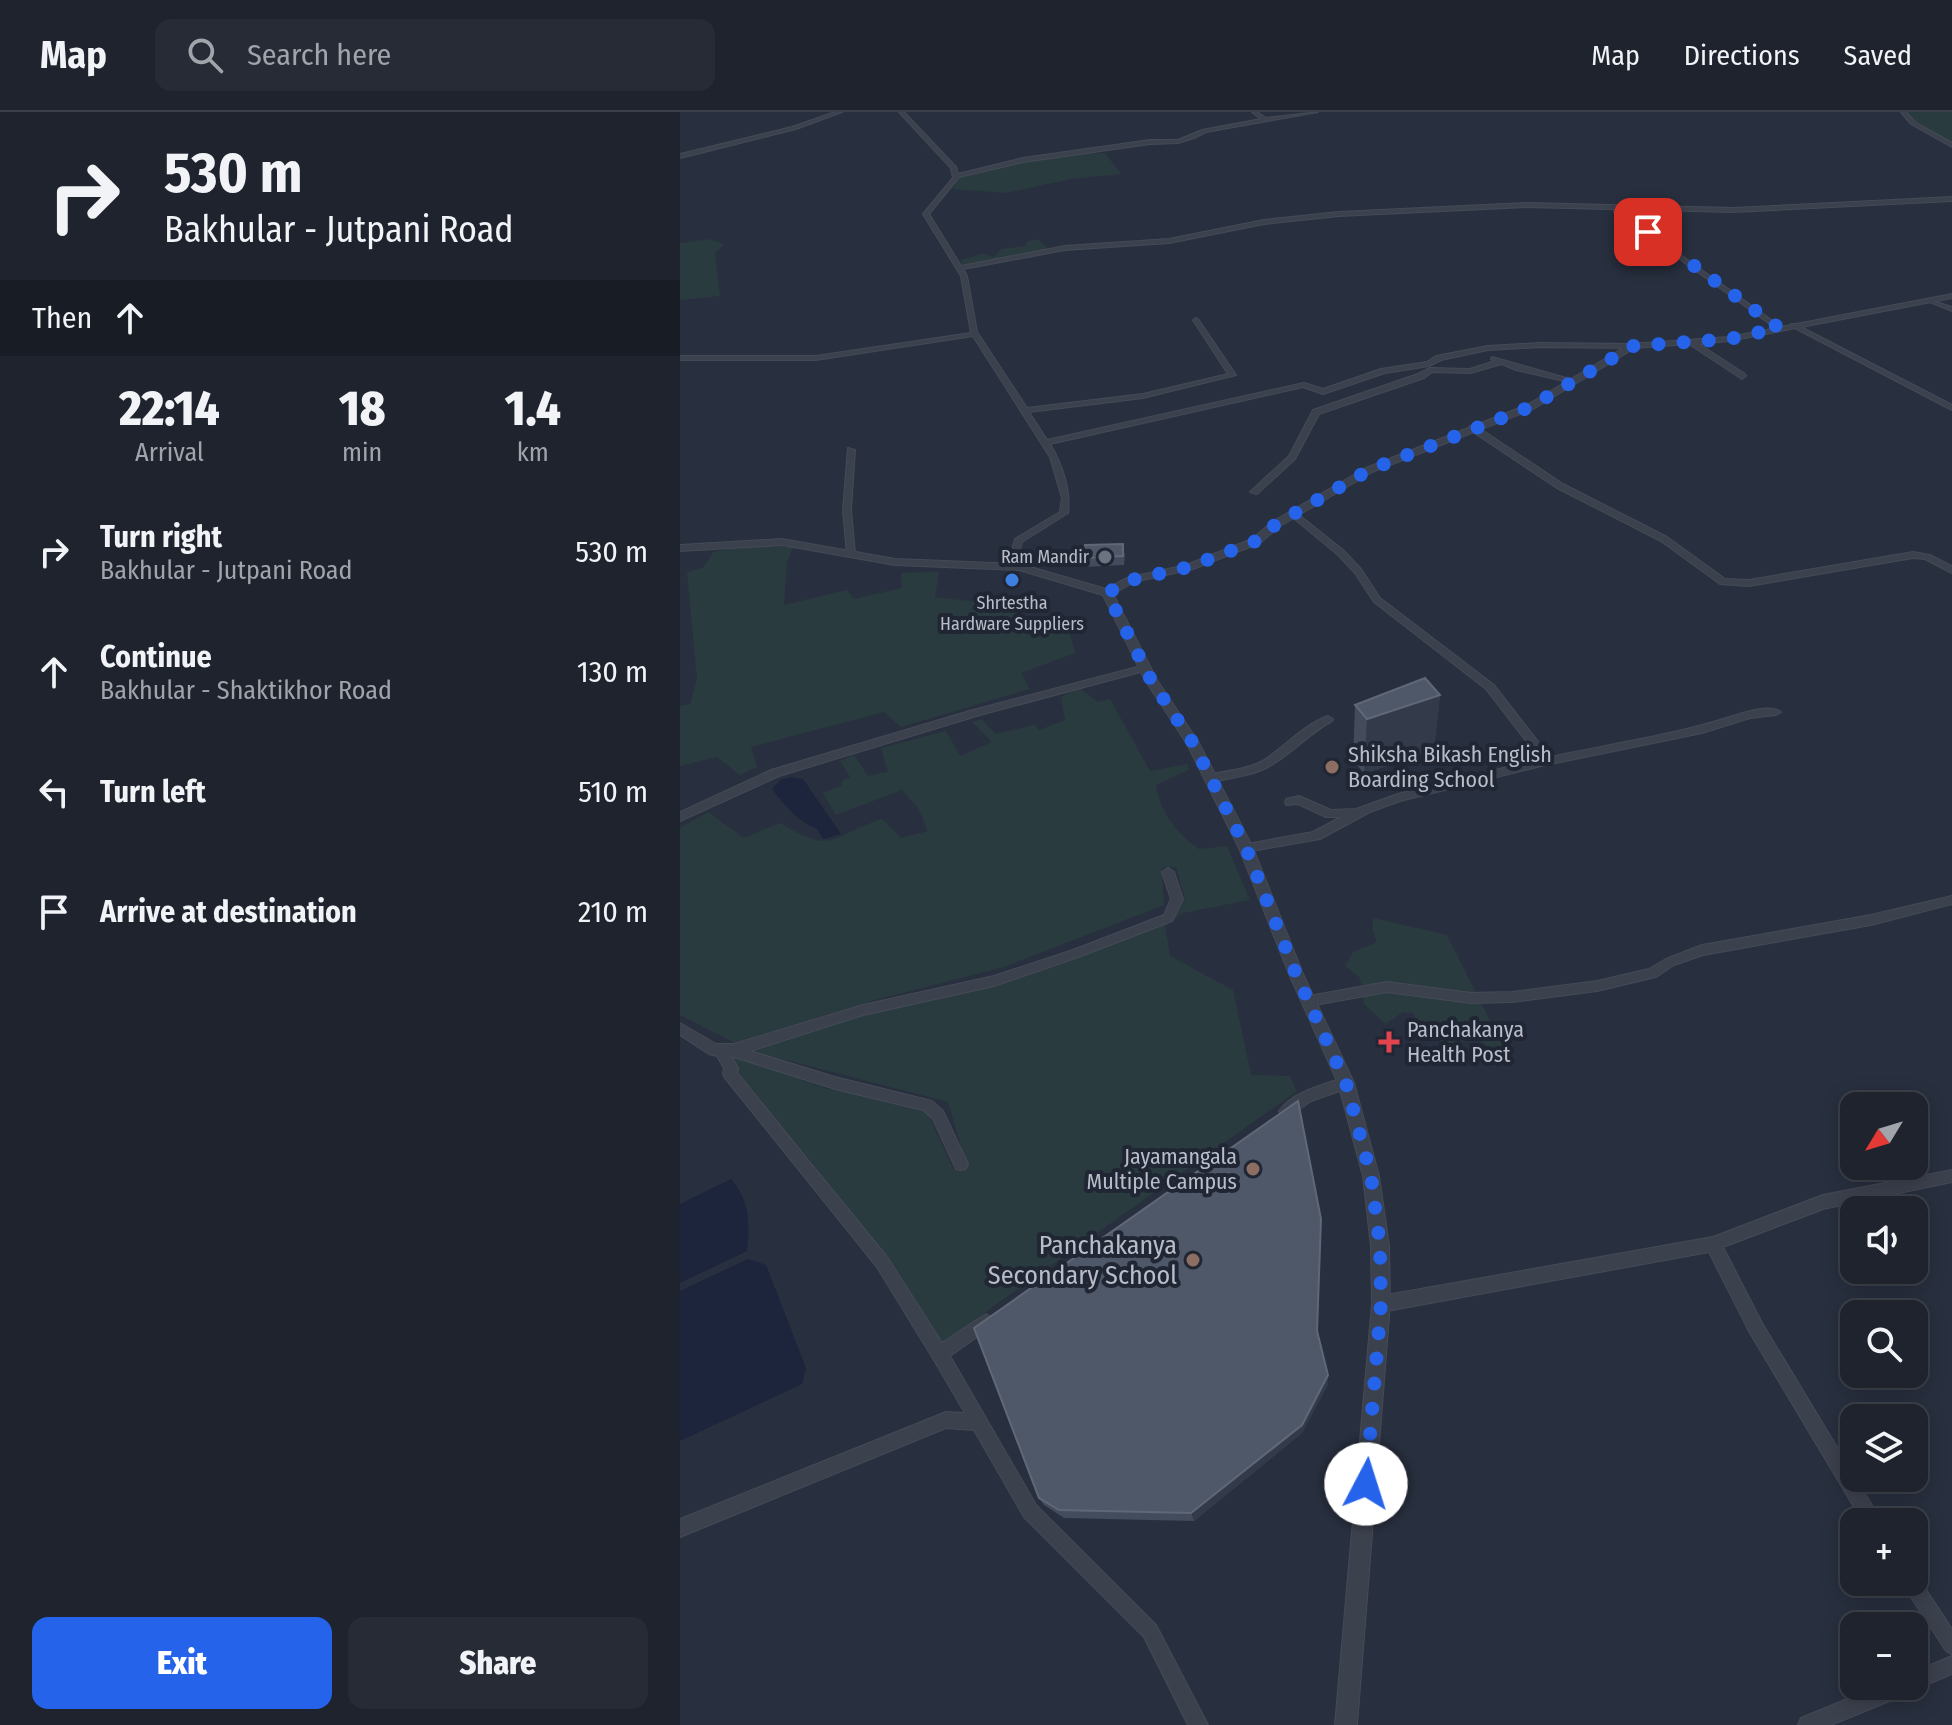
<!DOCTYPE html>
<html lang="en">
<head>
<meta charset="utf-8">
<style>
	:root { --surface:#1e232e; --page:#262b36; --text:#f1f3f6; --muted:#a1a4aa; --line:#3c404a; --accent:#2563eb }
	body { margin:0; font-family:"Fira Sans Condensed",sans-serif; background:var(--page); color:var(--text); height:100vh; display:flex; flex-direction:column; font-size:30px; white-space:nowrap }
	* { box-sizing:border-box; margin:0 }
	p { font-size:26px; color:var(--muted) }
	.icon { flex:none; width:44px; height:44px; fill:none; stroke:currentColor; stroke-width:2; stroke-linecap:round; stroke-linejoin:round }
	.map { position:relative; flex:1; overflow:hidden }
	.sheet { display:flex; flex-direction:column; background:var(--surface); width:680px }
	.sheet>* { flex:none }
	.guide { background:#1e232e; color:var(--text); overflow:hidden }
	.needle { width:52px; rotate:232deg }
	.controls { position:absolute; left:1160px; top:980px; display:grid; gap:16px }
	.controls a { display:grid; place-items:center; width:88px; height:88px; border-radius:16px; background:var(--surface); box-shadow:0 4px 20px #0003,0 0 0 2px var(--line); font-size:40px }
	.pin { position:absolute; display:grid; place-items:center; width:68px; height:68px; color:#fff; margin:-34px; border-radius:16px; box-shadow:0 4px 12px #0006 }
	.me { position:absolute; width:88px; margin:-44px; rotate:5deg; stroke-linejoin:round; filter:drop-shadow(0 0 6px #0008) }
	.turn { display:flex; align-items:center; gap:28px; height:168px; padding:0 32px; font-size:36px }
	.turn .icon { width:104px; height:104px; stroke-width:2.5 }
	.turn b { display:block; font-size:56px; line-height:68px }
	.then { display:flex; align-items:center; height:76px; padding:0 32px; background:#0003; gap:16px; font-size:30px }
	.eta { display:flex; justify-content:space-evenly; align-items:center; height:136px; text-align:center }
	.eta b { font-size:48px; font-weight:800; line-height:56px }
	.primary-button { display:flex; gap:16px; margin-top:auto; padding:16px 32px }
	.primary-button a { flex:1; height:92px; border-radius:16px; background:var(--accent); color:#fff; font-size:32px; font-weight:800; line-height:92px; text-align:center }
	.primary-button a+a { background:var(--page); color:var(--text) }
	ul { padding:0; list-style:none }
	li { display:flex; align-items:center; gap:24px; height:120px; padding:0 32px }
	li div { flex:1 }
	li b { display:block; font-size:30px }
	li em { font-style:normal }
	header { display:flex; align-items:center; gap:48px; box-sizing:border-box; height:112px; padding:0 40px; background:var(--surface); border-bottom:2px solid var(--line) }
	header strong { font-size:38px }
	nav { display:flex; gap:44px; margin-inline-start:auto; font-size:28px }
	.search { width:560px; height:72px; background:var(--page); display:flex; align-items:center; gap:20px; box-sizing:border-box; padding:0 28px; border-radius:16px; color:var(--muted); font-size:30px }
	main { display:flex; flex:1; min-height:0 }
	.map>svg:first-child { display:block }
	.green { fill:#2a3b3f }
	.water { fill:#1c253b }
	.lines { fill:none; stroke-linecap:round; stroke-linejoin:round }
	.minor-casing { stroke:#454a57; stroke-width:2 }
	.tertiary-casing { stroke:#454a57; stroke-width:2 }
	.minor { fill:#3c414e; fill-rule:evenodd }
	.tertiary { fill:#3c414e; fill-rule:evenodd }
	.wall { fill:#434c5c }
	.shaded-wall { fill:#333b4b }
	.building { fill:#4f5868; stroke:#606877; stroke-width:2 }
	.route { stroke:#2563eb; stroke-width:14; stroke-dasharray:0 25.2 }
	.worship-dot { fill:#6b7280; stroke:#202633; stroke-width:3 }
	.shop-dot { fill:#3f7fe0; stroke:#202633; stroke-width:3 }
	.education-dot { fill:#8d6e63; stroke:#202633; stroke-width:3 }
	.health-dot { fill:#e0444e; stroke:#202633; stroke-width:3 }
	.labels { text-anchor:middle; stroke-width:8; stroke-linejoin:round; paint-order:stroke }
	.far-poi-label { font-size:18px; fill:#b8bdc9; stroke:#202633; text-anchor:end }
	.poi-label { font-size:22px; fill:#b8bdc9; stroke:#202633; text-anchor:start }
	.near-poi-label { font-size:26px; fill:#b8bdc9; stroke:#202633; text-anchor:end }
</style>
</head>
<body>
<header>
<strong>Map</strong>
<div class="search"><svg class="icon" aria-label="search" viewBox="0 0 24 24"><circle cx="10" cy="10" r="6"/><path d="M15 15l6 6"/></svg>Search here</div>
<nav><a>Map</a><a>Directions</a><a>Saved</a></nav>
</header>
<main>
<section class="sheet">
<div class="guide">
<div class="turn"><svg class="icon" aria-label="right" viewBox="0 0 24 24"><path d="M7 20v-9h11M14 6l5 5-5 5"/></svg><div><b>530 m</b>Bakhular - Jutpani Road</div></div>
<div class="then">Then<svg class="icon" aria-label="ahead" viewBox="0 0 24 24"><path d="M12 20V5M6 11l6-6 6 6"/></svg></div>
</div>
<div class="eta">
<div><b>22:14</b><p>Arrival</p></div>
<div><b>18</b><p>min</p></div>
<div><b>1.4</b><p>km</p></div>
</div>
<ul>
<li><svg class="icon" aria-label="right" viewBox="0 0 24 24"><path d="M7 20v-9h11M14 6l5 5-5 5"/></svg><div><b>Turn right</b><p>Bakhular - Jutpani Road</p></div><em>530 m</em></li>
<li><svg class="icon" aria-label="ahead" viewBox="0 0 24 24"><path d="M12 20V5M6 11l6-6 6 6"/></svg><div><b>Continue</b><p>Bakhular - Shaktikhor Road</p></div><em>130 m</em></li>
<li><svg class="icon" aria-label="left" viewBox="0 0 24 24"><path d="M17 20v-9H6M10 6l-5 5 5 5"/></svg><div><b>Turn left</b></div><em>510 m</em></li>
<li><svg class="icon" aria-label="arrive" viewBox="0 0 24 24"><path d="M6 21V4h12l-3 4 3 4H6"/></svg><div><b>Arrive at destination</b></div><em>210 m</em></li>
</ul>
<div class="primary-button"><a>Exit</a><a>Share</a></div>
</section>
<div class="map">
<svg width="1272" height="1613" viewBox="0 0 1272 1613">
	<rect width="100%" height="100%" fill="#282f3e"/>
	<!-- green -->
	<path class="green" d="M 1228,0 L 1272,0 L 1272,31 L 1234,8 Z
		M 417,39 L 415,42 L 425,41 L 441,62 L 391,67 L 326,81 L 272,77 L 280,64 L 338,51 Z
		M 29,127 L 44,132 L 35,141 L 40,184 L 0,188 L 0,131 Z
		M 358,127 L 369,138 L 282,153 L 281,148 L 302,142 L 314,145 L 321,137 L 346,134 L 346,130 Z
		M 79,434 L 113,435 L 107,450 L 104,493 L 167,478 L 174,487 L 222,476 L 221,461 L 259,460 L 255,485 L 332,494 L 341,519 L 372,513 L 389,519 L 395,541 L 341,561 L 350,577 L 221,615 L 204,600 L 71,635 L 77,655 L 60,663 L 37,645 L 0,654 L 0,594 L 10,592 L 17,567 L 7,460 L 23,456 L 34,439 Z
		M 400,576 L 417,590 L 430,587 L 470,659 L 508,652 L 509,658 L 476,673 C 479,699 497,722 519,737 L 547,734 L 570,788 L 503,801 L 485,814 L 490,844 L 553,878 L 571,963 L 610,964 L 617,979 L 262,1231 L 213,1153 L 131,1049 L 55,962 L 57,958 L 51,943 L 148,977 L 207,988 L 247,1000 L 274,1058 L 288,1058 L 268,990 L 68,938 L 180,903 L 314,873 L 486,810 L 505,787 L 496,755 L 482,756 L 484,793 L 324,855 L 195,888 L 55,931 L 0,903 L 0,716 L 28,700 L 64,726 L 100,711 C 155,744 149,724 202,707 L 221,726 L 248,719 L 238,696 L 222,678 L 156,703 L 143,681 L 162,673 L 162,669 L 170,665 L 160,649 L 174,643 L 188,664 L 208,660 L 201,636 L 266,619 L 280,644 L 312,630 L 292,610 L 302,607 L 315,622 L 354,613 L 359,618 L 385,608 L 381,585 Z
		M 693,806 L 767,823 L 825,938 L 818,947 L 799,926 L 767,934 L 760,927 L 746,926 L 733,901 L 723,900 L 706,912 L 684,892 L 680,866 L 665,854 L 673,840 L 697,830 L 693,819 Z"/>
	<!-- water -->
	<path class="water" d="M 110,665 L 123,667 L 161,722 L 143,727 L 137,717 C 115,707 108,697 92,677 L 100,668 Z
		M 51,1067 C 70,1089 70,1111 67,1139 L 0,1171 L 0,1092 Z
		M 68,1147 L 86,1153 L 126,1256 L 122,1272 L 0,1329 L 0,1179 Z"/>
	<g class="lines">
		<defs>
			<path id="minor" d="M 155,0 L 162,0 L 116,17 L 0,46 L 0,42 L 112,15 Z
				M 219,0 L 224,0 L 276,55 L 278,62 L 343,46 L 470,28 L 498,28 L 522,18 L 581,7 L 572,0 L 577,0 L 586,6 L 638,0 L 526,20 L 514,26 L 498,31 L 470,32 L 343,50 L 279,65 L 249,102 L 281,154 L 385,134 L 489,127 L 584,108 L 659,100 L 847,91 L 1053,96 L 1272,85 L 1272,89 L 1053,100 L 847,95 L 659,104 L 584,112 L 489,131 L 385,138 L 283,157 L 287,164 L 297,220 L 347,296 L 463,282 L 548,262 L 513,208 L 516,206 L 518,207 L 556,263 L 463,286 L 349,300 L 367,328 L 624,271 L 643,277 L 701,257 L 747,250 L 756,244 L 808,234 L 860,231 L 953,232 L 957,234 L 953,236 L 860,235 L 808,238 L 761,248 L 749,254 L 705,261 L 643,282 L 623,275 L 370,332 C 382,352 391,378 388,401 L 342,430 L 335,455 L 331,458 L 327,455 L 335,427 L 380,400 L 382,386 L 370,345 L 293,224 L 136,248 L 0,248 L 0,244 L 136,244 L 291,221 L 281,164 L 243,102 L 273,66 L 271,56 Z
				M 1221,0 L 1226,0 L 1235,10 L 1272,31 L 1272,35 L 1231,12 Z
				M 934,98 L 938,98 L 1101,215 L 1101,217 L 1097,217 L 934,100 Z
				M 1250,188 L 1272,195 L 1272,199 L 1250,190 Z
				M 1111,212 L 1115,212 L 1272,293 L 1272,298 L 1111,214 Z
				M 812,245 L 897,269 L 893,271 L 836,258 L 822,252 L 790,261 L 752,260 L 744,266 L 639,302 L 615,347 L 577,382 L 570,380 L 609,344 L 633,298 L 738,262 L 750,256 L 790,257 L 815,249 L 811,247 Z
				M 790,314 L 796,314 L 883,372 L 987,425 L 1045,467 L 1069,468 L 1233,440 L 1250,443 L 1272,454 L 1272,461 L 1245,447 L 1233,446 L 1069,474 L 1040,472 L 981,429 L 877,376 L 790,318 Z
				M 168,336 L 175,338 L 171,398 L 175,442 L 171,445 L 167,442 L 163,398 Z
				M 614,399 L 663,438 L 681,457 L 700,486 L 814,573 L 870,645 C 931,632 994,623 1053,604 C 1066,600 1090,592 1101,600 L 1096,603 L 1070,606 L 1022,621 L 861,654 L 720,689 L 690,700 L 640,727 L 566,740 L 562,739 L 560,736 L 562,733 L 633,720 L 661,705 L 646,705 L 618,692 L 606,693 L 605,690 L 606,687 L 619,684 L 651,698 L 676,697 L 718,682 L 860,647 L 806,577 L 694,490 L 675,461 L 657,442 L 611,404 L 610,402 Z
				M 465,553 L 470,556 L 468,558 L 300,603 L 99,664 L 0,709 L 0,700 L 91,658 L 293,598 Z
				M 648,604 L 653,607 L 652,609 C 628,622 611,643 588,655 C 571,664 550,666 531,670 L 526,666 L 527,663 C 546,659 566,658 584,648 C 606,634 623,613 648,604 Z
				M 488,756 L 494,760 L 503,787 L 492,809 L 401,844 L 314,874 L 183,903 L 70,939 L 155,965 L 252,989 L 263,999 L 288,1052 L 286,1057 L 281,1058 L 276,1057 L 253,1007 L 243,998 L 155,977 L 51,944 L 58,956 L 57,961 L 207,1145 L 262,1231 L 301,1205 L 306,1202 L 311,1205 L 314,1210 L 311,1215 L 270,1244 L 356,1393 L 476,1513 L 528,1613 L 508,1613 L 464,1525 L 344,1405 L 294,1318 L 266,1316 L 0,1425 L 0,1407 L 266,1300 L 285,1301 L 254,1248 L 197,1155 L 45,966 L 43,962 L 44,956 L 37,944 L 29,942 L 0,923 L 0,911 L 36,932 L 54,932 L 183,893 L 314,864 L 393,838 L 484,803 L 491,787 L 482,760 Z
				M 1272,784 L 1272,792 L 1191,813 L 1023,843 L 994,853 L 976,865 L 917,879 L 832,890 L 791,891 L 707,880 L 629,894 L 625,893 L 623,889 L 625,885 L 629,884 L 707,870 L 791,881 L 832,880 L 917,869 L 969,857 L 986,847 L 1022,833 L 1191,803 Z
				M 666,965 L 671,967 L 673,971 L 671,975 L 631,989 L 611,1003 L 606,1005 L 601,1003 L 599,999 C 613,979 643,973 666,965 Z
				M 1272,1058 L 1272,1070 L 1143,1097 L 1043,1135 L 1082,1211 L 1202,1410 L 1183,1410 L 1070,1221 L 1029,1140 L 701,1200 L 696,1197 L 693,1192 L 696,1187 L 701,1184 L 1033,1125 L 1143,1083 Z
				M 1234,1462 L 1237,1464 L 1272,1517 L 1272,1542 L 1266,1539 L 1225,1476 L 1222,1470 L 1234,1470 Z
				M 1272,1544 L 1272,1562 L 1234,1578 L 1230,1577 L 1229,1581 L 1151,1613 L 1118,1613 L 1121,1606 L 1199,1574 L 1234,1574 L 1234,1560 Z"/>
			<path id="tertiary" d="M 1272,182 L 1272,186 L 1049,229 L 1019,232 L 1065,262 L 1066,264 L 1062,267 L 1009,232 L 955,236 L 853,297 L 692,360 L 600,414 L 580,431 L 513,457 L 454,470 L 433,482 L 477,568 L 519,631 L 573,736 L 623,862 L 674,971 L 699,1064 L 709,1134 L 710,1192 L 677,1613 L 655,1613 L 692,1192 L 691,1134 L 683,1064 L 658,971 L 609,862 L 559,736 L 507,632 L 465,568 L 423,483 L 339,458 L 215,453 L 102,433 L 0,439 L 0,433 L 102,427 L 215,447 L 340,452 L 426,477 L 447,466 L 506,453 L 572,427 L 592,410 L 686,356 L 847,293 L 950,232 L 1049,225 Z"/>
		</defs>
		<!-- minor casing -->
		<use href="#minor" class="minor-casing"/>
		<!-- tertiary casing -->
		<use href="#tertiary" class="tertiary-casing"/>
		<!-- minor -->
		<use href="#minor" class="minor"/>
		<!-- tertiary -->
		<use href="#tertiary" class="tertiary"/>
	</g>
	<!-- wall -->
	<path class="wall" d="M 445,441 L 444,453 L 405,455 L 404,446 Z
		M 760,583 L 754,637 L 684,662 L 673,647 L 675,593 Z
		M 638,1220 L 648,1263 L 648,1272 L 622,1321 L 514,1409 L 384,1406 L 364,1393 L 359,1386 Z"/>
	<!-- shaded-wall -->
	<path class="shaded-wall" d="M 760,583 L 754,637 L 684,662 L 687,607 Z
		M 648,1263 L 648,1272 L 622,1321 L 514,1409 L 511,1401 Z"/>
	<!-- building -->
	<path class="building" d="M 443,432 L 443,444 L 404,446 L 405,433 Z
		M 745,566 L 760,583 L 687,607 L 675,593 Z
		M 618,989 L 641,1107 L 637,1219 L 648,1263 L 622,1313 L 511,1401 L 379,1398 L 359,1386 L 294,1216 Z"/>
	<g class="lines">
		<!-- route -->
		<path class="route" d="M 686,1372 L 701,1192 L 700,1134 L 691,1064 L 666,971 L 616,862 L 566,736 L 513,631 L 471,568 L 427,481 L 451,468 L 509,455 L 576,429 L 596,412 L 689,358 L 850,295 L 953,234 L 1049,227 L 1099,216 L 968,120"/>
	</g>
	<!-- markers -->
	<circle class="worship-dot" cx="425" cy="445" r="8"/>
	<circle class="shop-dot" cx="332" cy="468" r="8"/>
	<g class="education-dot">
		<circle cx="652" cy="655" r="8"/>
		<circle cx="573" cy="1057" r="8"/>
		<circle cx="513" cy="1148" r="8"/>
	</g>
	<path class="health-dot" d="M705 918h8v8h8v8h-8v8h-8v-8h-8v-8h8z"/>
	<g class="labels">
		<!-- far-poi labels -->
		<g class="far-poi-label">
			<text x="409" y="451">Ram Mandir</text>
			<text x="332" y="497" text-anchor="middle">Shrtestha<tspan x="332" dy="21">Hardware Suppliers</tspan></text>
		</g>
		<!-- poi labels -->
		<g class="poi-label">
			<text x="668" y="650">Shiksha Bikash English<tspan x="668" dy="25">Boarding School</tspan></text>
			<text x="727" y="925">Panchakanya<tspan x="727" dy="25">Health Post</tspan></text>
			<text x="557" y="1052" text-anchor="end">Jayamangala<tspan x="557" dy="25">Multiple Campus</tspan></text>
		</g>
		<!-- near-poi labels -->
		<g class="near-poi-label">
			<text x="497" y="1142">Panchakanya<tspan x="497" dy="30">Secondary School</tspan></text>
		</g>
	</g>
</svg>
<div class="controls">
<a><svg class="needle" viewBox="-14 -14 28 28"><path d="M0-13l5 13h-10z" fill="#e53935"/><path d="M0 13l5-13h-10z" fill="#a1a4aa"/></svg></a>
<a><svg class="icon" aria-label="sound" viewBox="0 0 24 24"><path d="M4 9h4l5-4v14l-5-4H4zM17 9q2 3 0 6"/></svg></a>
<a><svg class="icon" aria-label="search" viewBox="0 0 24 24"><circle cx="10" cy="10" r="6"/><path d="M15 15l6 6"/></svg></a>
<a><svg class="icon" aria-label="layers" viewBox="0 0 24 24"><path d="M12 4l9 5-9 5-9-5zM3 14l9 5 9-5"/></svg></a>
<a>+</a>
<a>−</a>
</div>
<div class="pin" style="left:968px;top:120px;background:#d93025"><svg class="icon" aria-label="arrive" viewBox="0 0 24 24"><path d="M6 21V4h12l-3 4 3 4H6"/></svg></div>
<svg class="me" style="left:686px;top:1372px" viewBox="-20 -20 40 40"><circle r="19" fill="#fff"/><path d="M0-13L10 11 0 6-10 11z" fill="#2563eb"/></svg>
</div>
</main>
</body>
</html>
